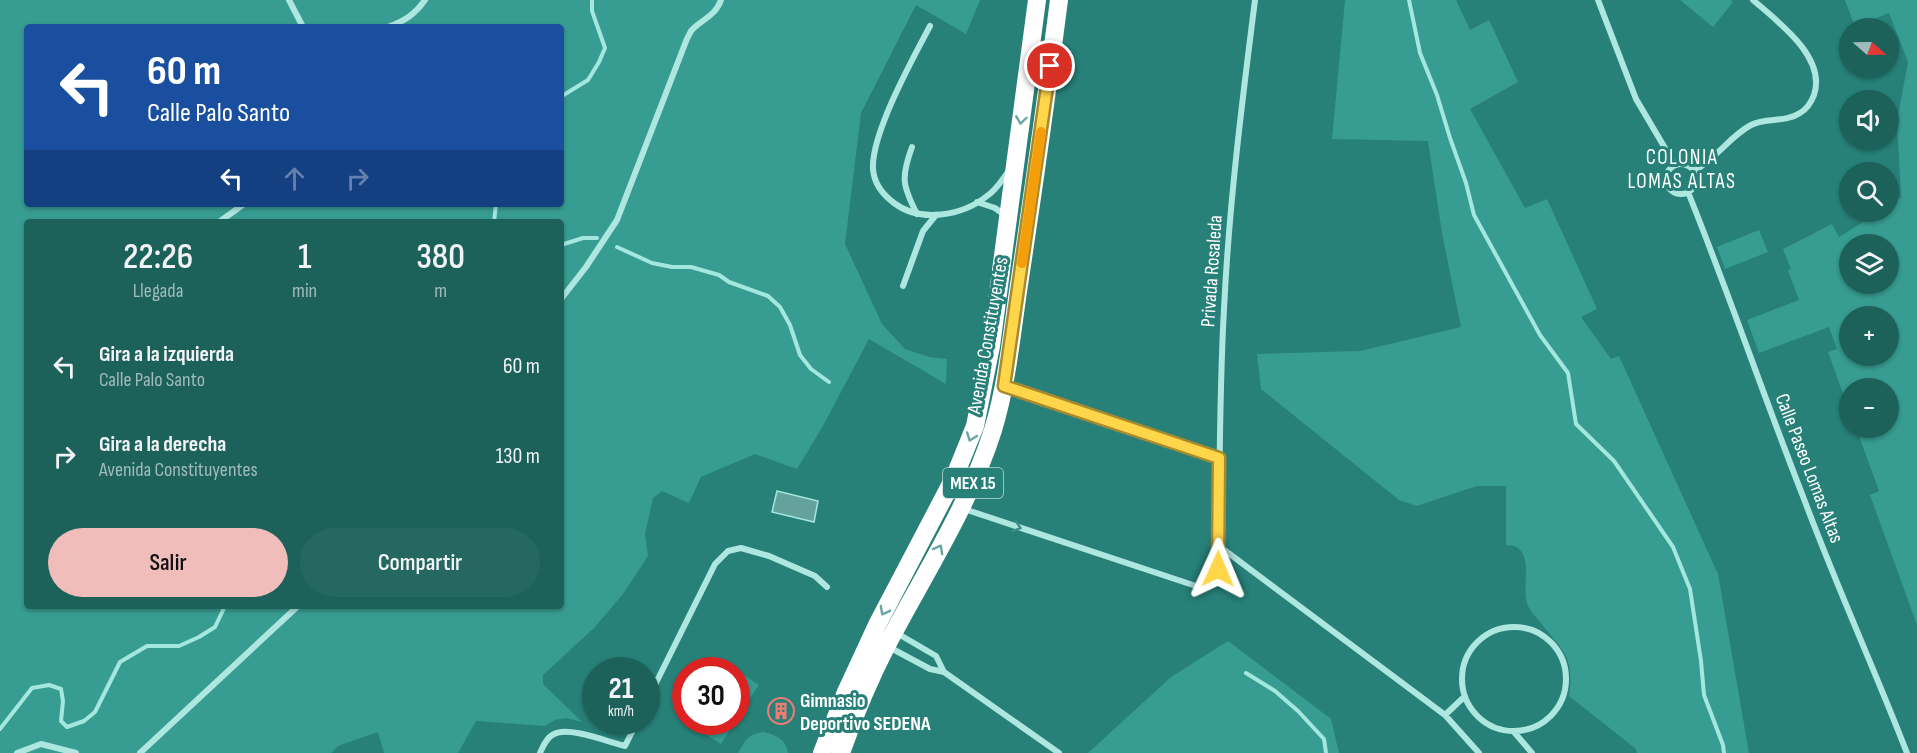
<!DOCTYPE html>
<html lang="es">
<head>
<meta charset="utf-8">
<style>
	:root { --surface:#1d615b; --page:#256761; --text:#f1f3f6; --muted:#a0bcbb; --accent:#f0bdbb }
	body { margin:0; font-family:"Sofia Sans Condensed",sans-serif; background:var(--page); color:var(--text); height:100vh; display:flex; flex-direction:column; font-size:22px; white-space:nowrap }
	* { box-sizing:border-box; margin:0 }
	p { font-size:20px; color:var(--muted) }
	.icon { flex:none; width:33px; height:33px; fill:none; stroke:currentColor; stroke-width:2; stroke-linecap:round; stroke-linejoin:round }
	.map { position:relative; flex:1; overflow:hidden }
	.panel { position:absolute; left:24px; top:219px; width:540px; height:390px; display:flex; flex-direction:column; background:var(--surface); border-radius:6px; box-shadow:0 2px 4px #0004 }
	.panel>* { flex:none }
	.top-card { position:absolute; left:24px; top:24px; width:540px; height:183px; border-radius:6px; box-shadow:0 2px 4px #0004; background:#1a4fa0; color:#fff; overflow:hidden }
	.needle { width:39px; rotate:110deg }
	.controls { position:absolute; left:1839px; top:18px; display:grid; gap:12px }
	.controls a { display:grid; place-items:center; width:60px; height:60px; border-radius:50%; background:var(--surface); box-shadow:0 2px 4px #0004; font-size:30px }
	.speed { position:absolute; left:582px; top:657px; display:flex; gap:12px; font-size:30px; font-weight:700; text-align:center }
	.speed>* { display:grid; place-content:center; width:78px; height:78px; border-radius:50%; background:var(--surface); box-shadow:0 2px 4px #0004; line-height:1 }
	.speed small { font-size:15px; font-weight:400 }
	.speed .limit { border:9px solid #d22; background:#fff; color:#111 }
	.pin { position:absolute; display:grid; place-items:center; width:51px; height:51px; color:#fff; margin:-26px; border:3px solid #fff; border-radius:50%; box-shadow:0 2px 6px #0007 }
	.me { position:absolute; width:66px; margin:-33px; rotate:1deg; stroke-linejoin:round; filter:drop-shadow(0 0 4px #0008) }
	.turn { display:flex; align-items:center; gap:21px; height:126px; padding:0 24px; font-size:27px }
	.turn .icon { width:78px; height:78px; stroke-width:2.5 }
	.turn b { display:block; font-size:42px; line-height:51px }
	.lanes { display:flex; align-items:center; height:57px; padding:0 24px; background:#0003; justify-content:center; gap:30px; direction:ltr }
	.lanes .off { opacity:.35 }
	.eta { display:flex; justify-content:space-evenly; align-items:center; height:102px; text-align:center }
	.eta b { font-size:36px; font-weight:600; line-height:42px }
	.primary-button { display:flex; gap:12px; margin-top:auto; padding:12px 24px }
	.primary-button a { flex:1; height:69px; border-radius:36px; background:var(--accent); color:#111; font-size:24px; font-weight:600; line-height:69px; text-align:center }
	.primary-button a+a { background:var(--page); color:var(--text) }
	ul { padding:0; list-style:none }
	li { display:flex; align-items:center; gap:18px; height:90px; padding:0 24px }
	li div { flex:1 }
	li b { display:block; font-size:22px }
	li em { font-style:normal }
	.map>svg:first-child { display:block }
	.green { fill:#379c91; fill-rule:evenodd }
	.water { fill:#65a29d; stroke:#a3e7df; stroke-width:1.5 }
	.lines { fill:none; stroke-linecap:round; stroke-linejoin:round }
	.stream { stroke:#a3e7df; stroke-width:4 }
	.street { stroke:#aee6e0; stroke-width:6 }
	.highway { stroke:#fff; stroke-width:18 }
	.oneway { stroke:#68a7a1 }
	.oneway2 { stroke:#3b9088 }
	.route-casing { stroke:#a68a30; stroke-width:15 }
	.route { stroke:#ffd54a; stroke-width:10 }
	.slow { stroke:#f59e0b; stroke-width:10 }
	.labels { text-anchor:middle; stroke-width:6; stroke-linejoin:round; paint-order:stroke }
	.shield { fill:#278179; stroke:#bed9d7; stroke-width:1.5 }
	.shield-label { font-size:18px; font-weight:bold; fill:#fff }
	.street-label { font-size:20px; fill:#fff; stroke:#278179 }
	.poi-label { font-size:20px; font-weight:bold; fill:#fff; stroke:#278179; text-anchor:start }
	.neighbourhood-label { font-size:21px; letter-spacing:1.5px; fill:#fff; stroke:#278179 }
</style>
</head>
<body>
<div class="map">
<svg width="1917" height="753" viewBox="0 0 1917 753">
	<rect width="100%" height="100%" fill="#278179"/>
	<!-- green -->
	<path class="green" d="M 0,0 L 980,0 L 966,34 L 916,5 L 861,113 L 845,244 L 882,324 L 905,349 L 929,357 L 947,359 L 946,384 L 869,339 L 823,426 L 797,469 L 755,454 L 701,477 L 689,503 L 662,491 L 653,498 L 645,534 L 648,556 L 623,594 L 594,628 L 543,675 L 543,684 L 582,722 L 566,718 L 555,720 L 545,726 L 476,721 L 458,753 L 384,753 L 378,732 L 338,746 L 331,753 L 0,753 ZM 27,27 L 561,27 L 561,204 L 27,204 ZM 27,222 L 561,222 L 561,606 L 27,606 Z
		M 1345,0 L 1456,0 L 1470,30 L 1489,20 L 1490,22 L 1518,82 L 1470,109 L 1525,208 L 1547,199 L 1597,309 L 1581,317 L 1611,359 L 1619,356 L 1718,574 L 1749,753 L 1637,753 L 1636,749 L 1569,696 C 1575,656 1562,650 1540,622 C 1535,616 1529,610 1527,603 C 1521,585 1537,545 1506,545 L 1506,486 L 1477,486 L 1417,506 L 1399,500 L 1261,389 L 1257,354 L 1360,351 L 1461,327 L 1442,233 L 1428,141 L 1332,139 Z
		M 1680,0 L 1731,0 L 1733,2 L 1713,27 Z
		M 1845,0 L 1917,0 L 1917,625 L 1870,495 L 1879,491 L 1856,428 L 1888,428 L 1888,388 L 1850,388 L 1849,410 L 1828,352 L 1837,349 L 1829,327 L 1759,353 L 1747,320 L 1799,300 L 1788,270 L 1791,269 L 1783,249 L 1832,224 L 1839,237 L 1879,212 L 1888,212 L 1889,205 L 1901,197 L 1897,121 L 1908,62 L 1889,13 L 1855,27 ZM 1850,244 L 1888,244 L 1888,284 L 1850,284 ZM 1888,316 L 1888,356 L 1850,356 L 1850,316 Z
		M 1759,230 L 1768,252 L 1725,269 L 1717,247 Z
		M 1228,641 L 1331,719 L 1339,753 L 1088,753 L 1171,677 Z
		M 737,671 L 759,685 L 748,701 L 737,694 Z
		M 686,722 L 721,722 L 731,728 L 721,744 Z
		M 763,732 C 776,735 786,739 788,753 L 738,753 C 745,741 748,734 763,732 Z"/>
	<!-- water -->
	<path class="water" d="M 777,491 L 818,501 L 814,522 L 772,512 Z"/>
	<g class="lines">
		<!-- stream -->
		<path class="stream" d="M 1409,0 L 1420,53 L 1437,95 L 1450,138 L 1466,183 L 1474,215 L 1540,335 L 1568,373 L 1576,424 L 1614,461 L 1673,547 L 1690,589 L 1701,661 L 1704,695 L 1723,745 L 1724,753
			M 561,99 L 562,96 L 588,80 L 599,62 L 605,48 L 592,11 L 592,0
			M 494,222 L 496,204
			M 561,245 L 583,238 L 597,238
			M 617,247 L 652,263 L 672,267 L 691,267 L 719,275 L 729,282 L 768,296 L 780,307 L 790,325 L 800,355 L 811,369 L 829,382
			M 1246,673 L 1275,691 L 1298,711 L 1324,739 L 1326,753
			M 0,729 L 32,688 L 49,685 L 61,689 L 63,701 L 61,721 L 67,727 L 84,721 L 95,712 L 120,662 L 147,646 L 179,646 L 199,637 L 215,627 L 225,606"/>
		<!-- street -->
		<path class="street" d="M 289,0 L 303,27
			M 1598,0 L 1636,99 L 1675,165
			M 930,26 C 913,58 871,134 873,169 C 874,184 882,194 894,203 C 920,223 962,216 987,196 C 996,190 1002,180 1008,172
			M 388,27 C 405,21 415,14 425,0
			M 912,147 C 901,177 902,185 917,214
			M1666 179a15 15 0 1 1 30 0a15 15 0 1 1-30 0Z
			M 1694,171 C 1717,158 1730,136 1751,125 C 1766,117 1785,123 1800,113 C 1807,109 1811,103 1814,95 C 1827,57 1777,21 1753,0
			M 1688,192 C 1729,294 1764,397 1804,499 C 1836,585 1874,668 1907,753
			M 977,202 L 995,208 L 1006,216
			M 219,222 L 244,204
			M 903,286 L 923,231 L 936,215
			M 561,299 L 586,267 L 617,220 L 683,49 C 685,43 688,36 691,31 C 700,20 715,17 721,0
			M 1006,387 L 1219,458
			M 964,509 L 1199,587 L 1213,583 L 1218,569 C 1220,482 1219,395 1224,309 C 1229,205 1242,102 1255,0
			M 1219,546 L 1445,715 L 1479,753
			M1462 679a52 52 0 1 1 104 0a52 52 0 1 1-104 0Z
			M 895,632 L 936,656 L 944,672
			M 887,646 L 930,669 L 944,672 L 1059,753
			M 646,703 L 715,564 L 728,551 L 741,548 L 769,556 L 815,576 L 827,587
			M 1445,715 L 1464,697
			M 1514,732 L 1532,753
			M 17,753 L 41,744 L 76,753
			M 140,753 L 298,606
			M 540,753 C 543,746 547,737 554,734 C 569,726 608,742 625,746 L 637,722"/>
		<!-- highway -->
		<path class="highway" d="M 822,753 L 846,692 L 877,625 L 954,478 L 975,426 L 991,346 L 1037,0
			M 841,753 C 854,716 869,680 887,645 C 924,574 969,506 993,430 C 1008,381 1012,329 1020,278 C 1034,186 1047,93 1059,0"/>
	</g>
	<!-- one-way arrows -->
	<defs><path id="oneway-chevron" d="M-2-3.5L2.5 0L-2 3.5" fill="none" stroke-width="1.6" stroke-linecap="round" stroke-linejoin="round" transform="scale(1.5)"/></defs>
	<g class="oneway">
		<use href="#oneway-chevron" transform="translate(1021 120) rotate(98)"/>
		<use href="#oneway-chevron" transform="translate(971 437) rotate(110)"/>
		<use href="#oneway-chevron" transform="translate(939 549) rotate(-61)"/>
		<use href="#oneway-chevron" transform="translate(884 611) rotate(118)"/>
	</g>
	<use class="oneway2" href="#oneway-chevron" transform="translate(1017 527) rotate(18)"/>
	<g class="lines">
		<defs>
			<path id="route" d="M 1050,66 L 1004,386 L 1219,458 L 1218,569"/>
		</defs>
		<!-- route casing -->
		<use href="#route" class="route-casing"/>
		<!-- route -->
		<use href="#route" class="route"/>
		<!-- slow -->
		<path class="slow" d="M 1022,263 L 1041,132"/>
	</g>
	<!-- icons -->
	<defs>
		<symbol id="building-ring" viewBox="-11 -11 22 22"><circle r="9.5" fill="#278179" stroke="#ef7b73" stroke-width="1.5"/><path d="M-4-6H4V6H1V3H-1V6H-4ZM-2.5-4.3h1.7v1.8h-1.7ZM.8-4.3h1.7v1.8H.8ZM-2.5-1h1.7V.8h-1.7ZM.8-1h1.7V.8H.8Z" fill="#ef7b73"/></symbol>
	</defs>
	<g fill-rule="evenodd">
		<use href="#building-ring" x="766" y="696" width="30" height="30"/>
	</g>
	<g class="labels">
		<!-- shield labels -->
		<rect class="shield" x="943" y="468" width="60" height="30" rx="4.5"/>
		<g class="shield-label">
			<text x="973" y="489">MEX 15</text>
		</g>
		<!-- street labels -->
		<g class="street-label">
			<text transform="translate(1211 271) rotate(-86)" y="7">Privada Rosaleda</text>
			<text transform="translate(987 335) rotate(-80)" y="7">Avenida Constituyentes</text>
			<text transform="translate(1810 468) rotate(69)" y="7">Calle Paseo Lomas Altas</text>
		</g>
		<!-- poi labels -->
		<g class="poi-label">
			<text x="800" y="707">Gimnasio<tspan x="800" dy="23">Deportivo SEDENA</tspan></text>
		</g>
		<!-- neighbourhood labels -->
		<g class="neighbourhood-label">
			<text x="1682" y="164">COLONIA<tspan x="1682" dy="24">LOMAS ALTAS</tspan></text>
		</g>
	</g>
</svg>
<div class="controls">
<a><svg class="needle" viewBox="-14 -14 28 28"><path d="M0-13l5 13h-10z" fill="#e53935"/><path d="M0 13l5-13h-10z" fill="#a0bcbb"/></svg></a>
<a><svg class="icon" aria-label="sound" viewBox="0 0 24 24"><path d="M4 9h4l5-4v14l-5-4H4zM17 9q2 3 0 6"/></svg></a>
<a><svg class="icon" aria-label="search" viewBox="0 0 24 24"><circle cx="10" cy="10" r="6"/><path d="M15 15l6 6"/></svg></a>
<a><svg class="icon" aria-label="layers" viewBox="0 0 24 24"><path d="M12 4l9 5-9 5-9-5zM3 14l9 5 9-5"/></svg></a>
<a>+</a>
<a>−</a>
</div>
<div class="speed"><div>21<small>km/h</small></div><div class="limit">30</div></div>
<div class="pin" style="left:1050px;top:66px;background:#d93025"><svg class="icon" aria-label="arrive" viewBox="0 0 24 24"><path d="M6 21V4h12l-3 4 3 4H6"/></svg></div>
<svg class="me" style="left:1218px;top:569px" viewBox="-20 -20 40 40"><path d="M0-17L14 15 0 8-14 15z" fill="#ffd54a" stroke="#fff" stroke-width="4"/></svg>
<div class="top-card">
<div class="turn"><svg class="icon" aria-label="left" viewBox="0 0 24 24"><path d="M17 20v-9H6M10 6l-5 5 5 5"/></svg><div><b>60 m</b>Calle Palo Santo</div></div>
<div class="lanes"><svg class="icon" aria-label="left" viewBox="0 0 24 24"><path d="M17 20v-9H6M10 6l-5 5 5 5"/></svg><svg class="icon off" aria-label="ahead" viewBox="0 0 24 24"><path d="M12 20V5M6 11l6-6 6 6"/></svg><svg class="icon off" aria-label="right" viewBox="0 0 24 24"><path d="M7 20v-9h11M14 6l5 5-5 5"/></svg></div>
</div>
<section class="panel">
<div class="eta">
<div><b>22:26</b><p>Llegada</p></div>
<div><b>1</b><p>min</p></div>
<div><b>380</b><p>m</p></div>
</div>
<ul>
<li><svg class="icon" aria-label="left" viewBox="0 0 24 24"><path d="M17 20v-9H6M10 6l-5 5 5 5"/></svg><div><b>Gira a la izquierda</b><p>Calle Palo Santo</p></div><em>60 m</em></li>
<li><svg class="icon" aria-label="right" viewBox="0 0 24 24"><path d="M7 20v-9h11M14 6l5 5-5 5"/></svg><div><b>Gira a la derecha</b><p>Avenida Constituyentes</p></div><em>130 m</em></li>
</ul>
<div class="primary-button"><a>Salir</a><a>Compartir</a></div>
</section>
</div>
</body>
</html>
